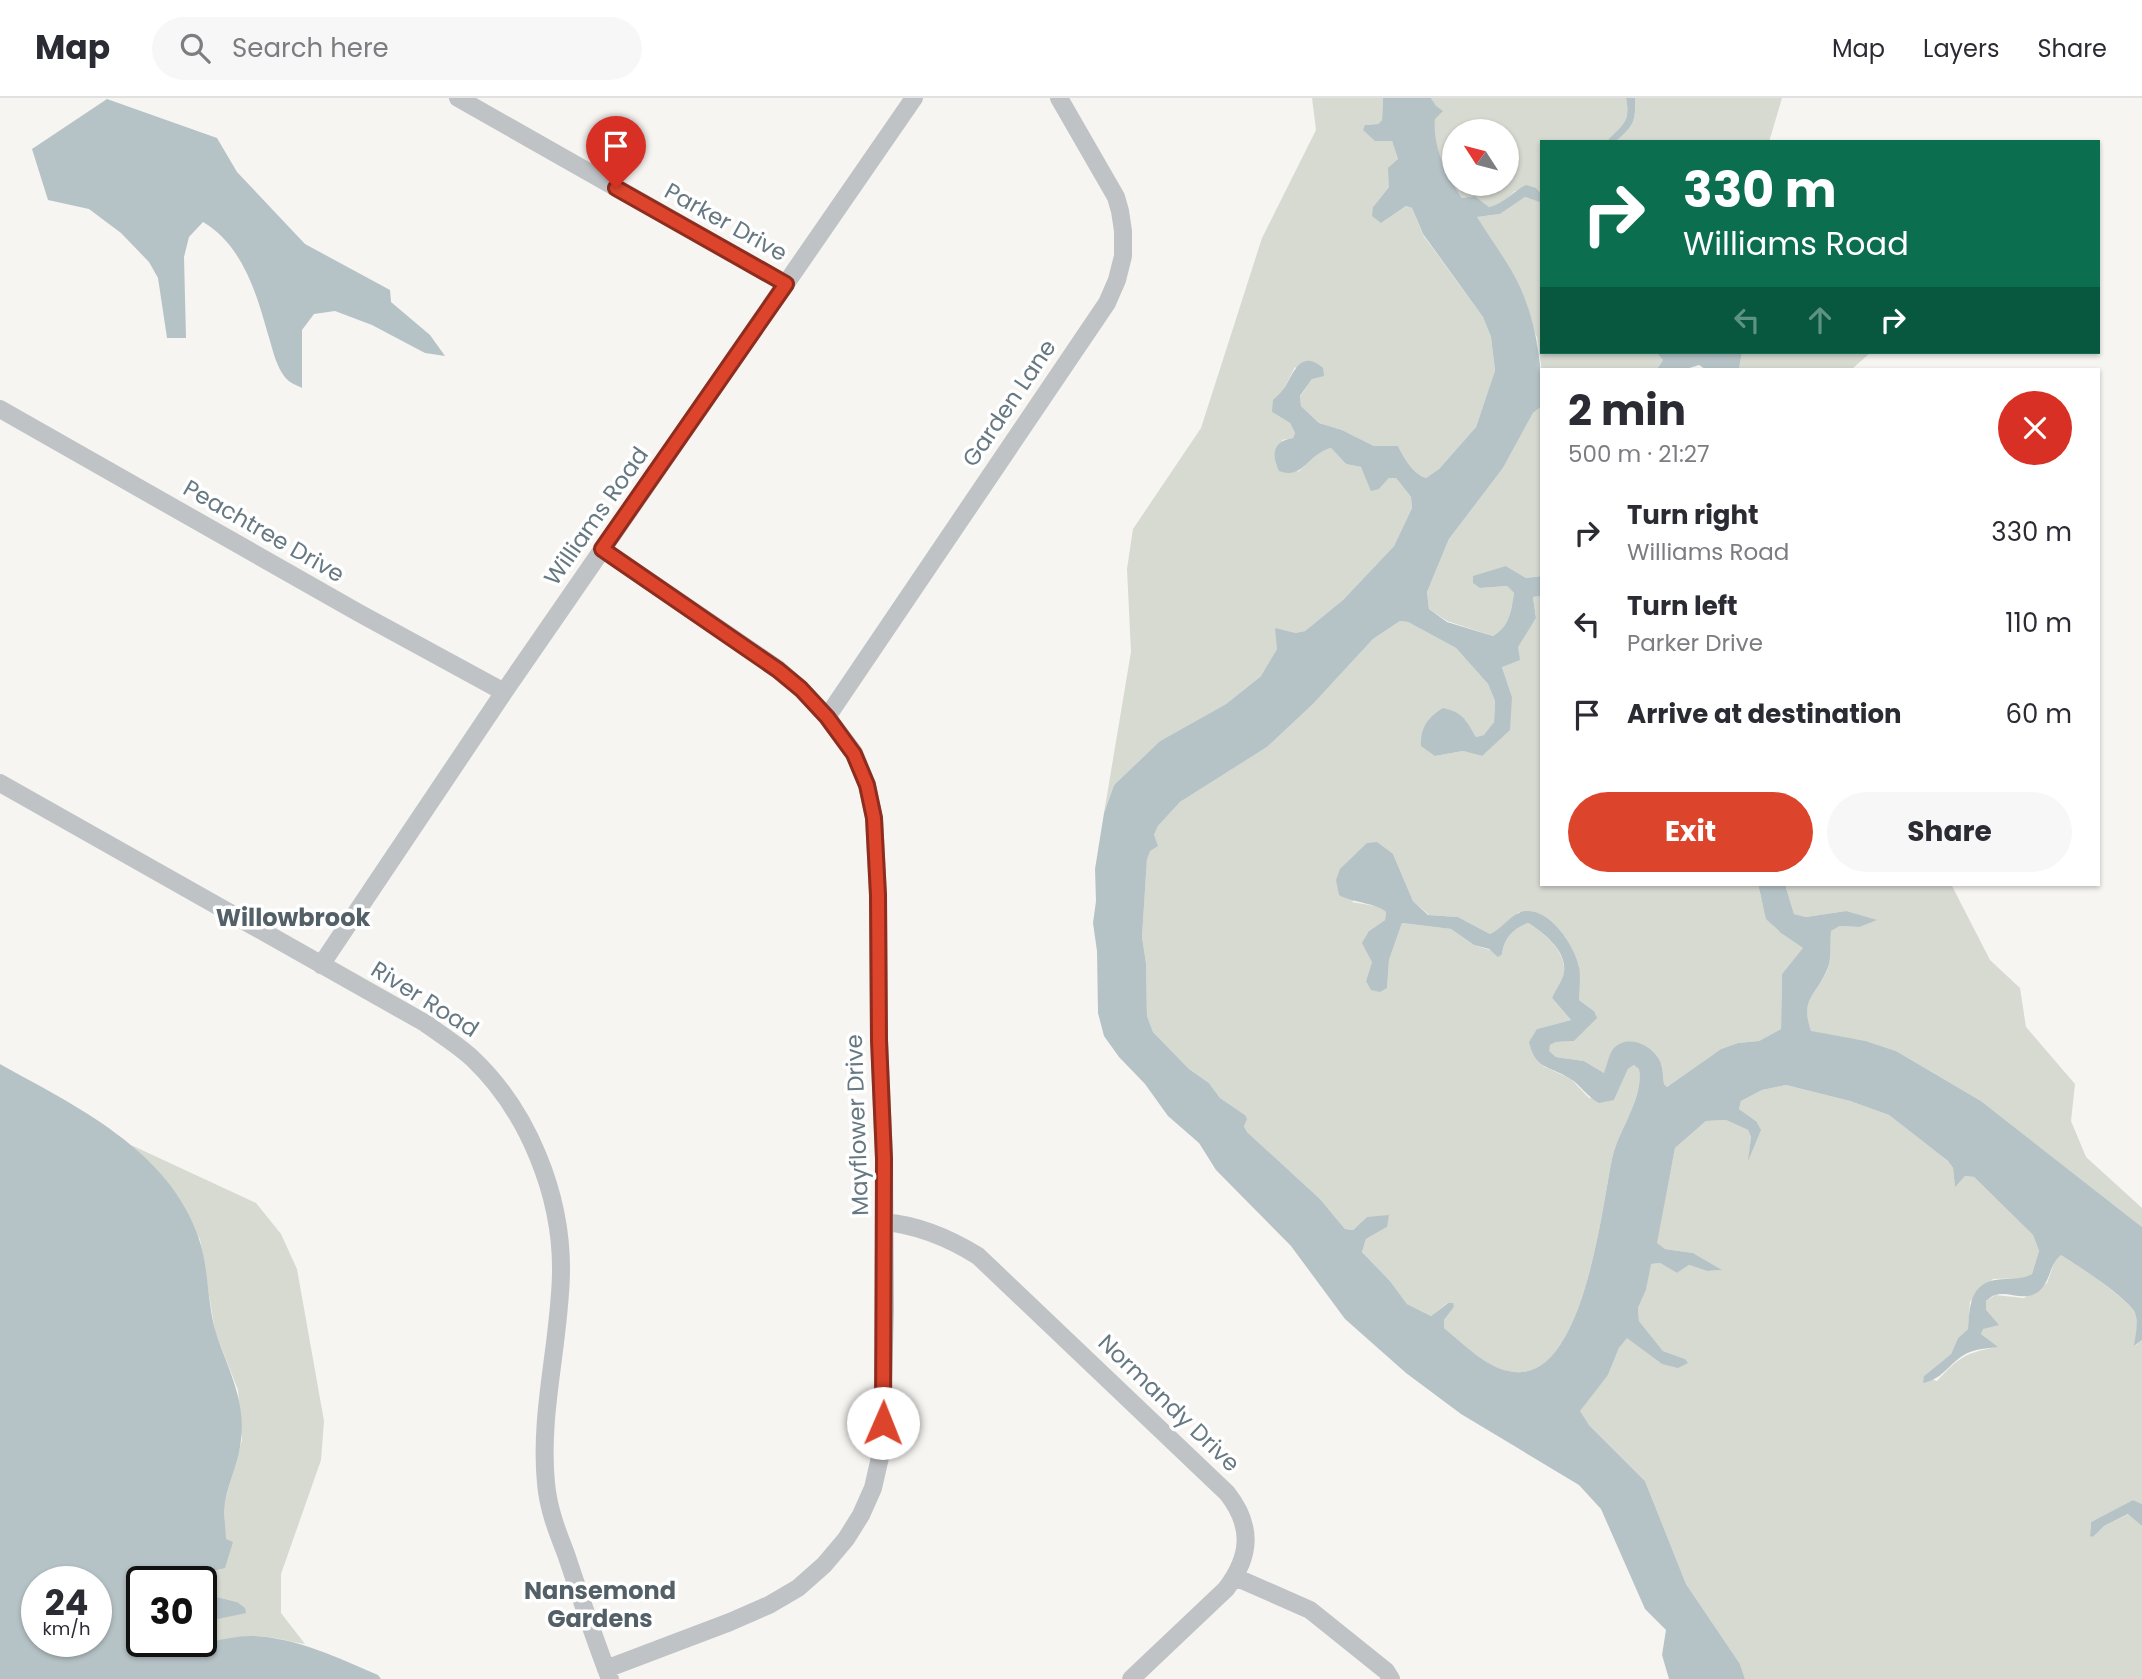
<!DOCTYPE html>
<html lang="en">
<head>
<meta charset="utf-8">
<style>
	:root { --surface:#fff; --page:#f7f7f7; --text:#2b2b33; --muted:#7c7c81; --line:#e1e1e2; --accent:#dc442c }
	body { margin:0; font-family:Poppins,sans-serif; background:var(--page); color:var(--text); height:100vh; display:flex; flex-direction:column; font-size:26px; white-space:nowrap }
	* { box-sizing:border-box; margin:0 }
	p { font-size:23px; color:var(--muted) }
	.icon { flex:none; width:38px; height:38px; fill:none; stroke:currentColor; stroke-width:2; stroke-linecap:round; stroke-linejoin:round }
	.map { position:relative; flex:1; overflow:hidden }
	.drawer { position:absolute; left:1540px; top:270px; width:560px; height:518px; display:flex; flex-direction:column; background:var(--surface); border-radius:0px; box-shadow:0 2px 5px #0004 }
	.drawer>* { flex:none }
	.guide { position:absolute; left:1540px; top:42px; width:560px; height:214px; border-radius:0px; box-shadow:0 2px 5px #0004; background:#0b6e4f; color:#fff; overflow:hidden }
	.needle { width:46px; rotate:306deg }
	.tools { position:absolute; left:1442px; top:21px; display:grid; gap:14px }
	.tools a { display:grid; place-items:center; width:77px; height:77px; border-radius:50%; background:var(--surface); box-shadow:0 2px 5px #0004; font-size:35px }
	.speed { position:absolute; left:21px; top:1468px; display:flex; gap:14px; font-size:35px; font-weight:700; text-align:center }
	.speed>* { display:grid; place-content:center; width:91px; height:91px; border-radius:50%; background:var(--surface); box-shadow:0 2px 5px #0004; line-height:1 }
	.speed small { font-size:18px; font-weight:400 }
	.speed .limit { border:4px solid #111; border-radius:10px; background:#fff; color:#111 }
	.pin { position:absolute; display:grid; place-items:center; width:60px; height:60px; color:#fff; margin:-72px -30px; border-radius:50% 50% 50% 0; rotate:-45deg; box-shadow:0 0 7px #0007 }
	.pin .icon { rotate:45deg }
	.me { position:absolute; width:77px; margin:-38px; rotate:1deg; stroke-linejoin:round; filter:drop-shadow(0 0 5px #0008) }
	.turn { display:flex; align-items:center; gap:24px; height:147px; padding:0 28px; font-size:32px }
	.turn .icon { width:91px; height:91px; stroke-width:2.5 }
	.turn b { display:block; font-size:49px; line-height:60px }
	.lanes { display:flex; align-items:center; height:66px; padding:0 28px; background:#0003; justify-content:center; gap:35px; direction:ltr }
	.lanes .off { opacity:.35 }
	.round { display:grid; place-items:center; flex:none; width:74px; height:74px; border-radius:37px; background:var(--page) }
	.overview { display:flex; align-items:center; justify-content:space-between; height:119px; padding:0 28px }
	h1 { font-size:42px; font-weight:700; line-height:52px }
	.action { display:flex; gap:14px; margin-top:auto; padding:14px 28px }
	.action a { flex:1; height:80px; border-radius:42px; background:var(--accent); color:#fff; font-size:28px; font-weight:700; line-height:80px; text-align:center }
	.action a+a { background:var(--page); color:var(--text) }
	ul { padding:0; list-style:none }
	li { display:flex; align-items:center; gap:21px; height:91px; padding:0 28px }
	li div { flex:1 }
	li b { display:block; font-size:26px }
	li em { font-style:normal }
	header { display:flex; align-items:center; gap:42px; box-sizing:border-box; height:98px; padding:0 35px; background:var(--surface); border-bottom:2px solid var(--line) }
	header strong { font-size:33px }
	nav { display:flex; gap:38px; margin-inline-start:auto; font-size:24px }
	.search { width:490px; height:63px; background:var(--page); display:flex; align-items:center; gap:18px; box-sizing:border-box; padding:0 24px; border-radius:38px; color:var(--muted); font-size:26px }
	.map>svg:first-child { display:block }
	.green { fill:#d6dad1; fill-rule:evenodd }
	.water { fill:#b6c3c6; fill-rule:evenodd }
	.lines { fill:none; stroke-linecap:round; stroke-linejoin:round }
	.street { stroke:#bfc3c6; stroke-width:18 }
	.route-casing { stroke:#8f2c1d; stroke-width:18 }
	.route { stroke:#dc442c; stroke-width:12 }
	.labels { text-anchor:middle; stroke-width:7; stroke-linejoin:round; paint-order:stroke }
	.street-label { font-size:23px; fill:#667882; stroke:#fff }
	.neighbourhood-label { font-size:24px; font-weight:bold; fill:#536068; stroke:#fff }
</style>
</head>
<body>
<header>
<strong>Map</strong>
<div class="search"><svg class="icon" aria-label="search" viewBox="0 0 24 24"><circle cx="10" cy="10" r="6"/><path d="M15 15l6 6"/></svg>Search here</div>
<nav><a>Map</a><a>Layers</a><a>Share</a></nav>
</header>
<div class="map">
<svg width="2142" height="1581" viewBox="0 0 2142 1581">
	<rect width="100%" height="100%" fill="#f6f5f2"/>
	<!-- green -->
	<path class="green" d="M 1312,0 L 1383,0 L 1382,22 L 1378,26 L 1365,27 L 1392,43 L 1398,61 L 1389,89 L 1373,109 L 1381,125 L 1406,108 L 1412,110 L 1423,137 L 1483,219 L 1491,239 L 1495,274 L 1476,329 L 1439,371 L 1426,380 C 1413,376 1404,360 1398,348 L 1374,348 L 1342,332 L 1319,325 L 1301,308 L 1300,299 L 1312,281 L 1295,269 L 1272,314 L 1290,325 L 1295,335 L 1293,340 L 1282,342 L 1298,374 L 1320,353 L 1331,350 L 1346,366 L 1361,369 L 1379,391 L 1389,380 L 1396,380 L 1411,399 L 1412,410 L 1394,448 L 1343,502 L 1305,533 L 1295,535 L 1277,551 L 1262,577 L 1226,606 L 1160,643 L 1114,687 L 1104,715 L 1131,554 L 1127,471 L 1133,431 L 1201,330 L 1262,140 L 1316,32 Z
		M 1431,0 L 1626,0 C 1631,24 1623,28 1606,44 L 1542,44 L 1542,96 L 1536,90 L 1515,93 L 1500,107 L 1489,109 L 1475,98 L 1462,100 C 1450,83 1438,59 1434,38 C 1431,24 1440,13 1431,0 ZM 1454,33 L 1507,33 L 1507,86 L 1454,86 Z
		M 1635,0 L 1782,0 L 1769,44 L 1615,44 C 1633,28 1636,25 1635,0 Z
		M 1525,99 L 1542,105 L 1542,254 L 1656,254 L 1663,262 L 1657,271 L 1542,271 L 1542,274 L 1537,239 L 1477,119 L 1500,116 Z
		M 1742,254 L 1870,254 L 1870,255 L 1852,271 L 1739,271 Z
		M 1542,308 L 1542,478 L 1526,480 L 1506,468 L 1480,490 L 1507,488 L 1514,495 C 1511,513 1510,528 1493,538 L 1447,523 L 1429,511 L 1427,494 L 1449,441 L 1503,370 L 1533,315 Z
		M 1541,498 L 1542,786 L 1758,786 C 1767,827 1768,827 1804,850 L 1782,876 L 1781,931 L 1759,943 L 1738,945 L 1721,951 L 1667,989 L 1664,986 L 1662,968 L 1657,959 L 1604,975 L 1584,963 L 1556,959 L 1548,953 L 1550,947 L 1556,944 L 1574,943 L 1594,913 L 1579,902 L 1579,868 L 1565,839 L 1519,814 L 1498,833 L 1490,836 L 1458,819 L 1429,817 L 1413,803 L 1393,756 L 1352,804 L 1381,809 L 1386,814 L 1385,822 L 1369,833 L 1372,864 L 1366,883 L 1387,890 L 1389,862 L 1402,825 L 1451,831 L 1474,847 L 1502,856 C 1504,840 1513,831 1528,825 C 1544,835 1566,853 1564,874 C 1563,882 1555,892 1552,900 L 1571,922 L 1537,931 L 1543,968 L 1571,981 L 1589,1000 L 1614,1002 L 1628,971 L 1634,967 L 1639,970 C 1644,1001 1618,1032 1612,1061 C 1602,1108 1584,1281 1515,1274 C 1487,1272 1465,1247 1444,1230 L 1444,1222 L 1454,1209 L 1447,1205 L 1431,1218 L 1407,1206 L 1390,1183 L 1362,1154 L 1366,1141 L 1387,1129 L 1367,1119 L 1353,1132 L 1345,1131 L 1320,1101 L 1247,1034 L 1244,1028 L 1245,1017 L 1220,1000 L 1209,985 L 1189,971 L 1153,934 L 1147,918 L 1146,865 L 1142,839 L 1147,760 L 1154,737 L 1158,728 L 1180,704 L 1267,649 L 1313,606 L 1373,541 L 1400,523 L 1408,524 L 1456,550 L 1488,586 L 1495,603 L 1494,624 L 1485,637 L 1476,639 L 1465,621 L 1435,658 L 1463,653 L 1482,658 L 1512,599 L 1502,569 L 1536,520 L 1533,499 Z
		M 1785,786 L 1951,786 L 1990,862 L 2020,890 L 2026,929 L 2075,986 L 2071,1023 L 2086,1059 L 2142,1110 L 2142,1129 L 1981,1003 L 1896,953 L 1866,943 L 1811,934 C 1800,901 1814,899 1827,873 C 1832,862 1830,845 1831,833 L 1840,828 L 1859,829 L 1846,813 L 1806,819 L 1794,816 Z
		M 1786,987 L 1850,1003 L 1889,1017 L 1948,1063 L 1953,1070 L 1955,1088 L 1965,1078 L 1974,1079 L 2033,1137 L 2039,1153 L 2032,1176 L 2026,1180 L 1993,1181 L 1970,1204 L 1968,1231 L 1958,1240 L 1951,1256 L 1924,1278 L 1937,1283 C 1959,1259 1965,1255 1997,1249 L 1981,1236 L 1986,1203 L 1995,1197 L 2024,1200 L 2047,1185 L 2056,1160 L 2061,1156 C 2075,1165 2128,1201 2135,1215 C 2139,1225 2136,1237 2135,1248 L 2142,1242 L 2142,1406 L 2133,1402 L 2091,1424 L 2090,1437 L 2093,1439 L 2104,1428 L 2129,1416 L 2142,1428 L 2142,1581 L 1745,1581 L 1740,1566 L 1686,1486 L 1645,1383 L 1589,1327 L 1579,1313 L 1608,1277 L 1619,1250 L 1627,1239 L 1662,1266 L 1685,1261 L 1663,1253 L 1639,1223 L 1638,1210 L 1646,1192 L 1650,1166 L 1660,1165 L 1677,1175 L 1689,1167 L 1707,1173 L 1721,1172 L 1693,1155 L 1665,1151 L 1656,1145 L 1675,1050 L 1706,1023 L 1726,1022 L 1748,1032 L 1751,1039 L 1749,1060 L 1756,1023 L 1739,1011 L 1741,1003 L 1762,992 Z
		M 131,1047 L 256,1105 L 281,1136 L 297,1171 L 324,1323 L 321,1362 L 281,1476 L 281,1515 L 305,1546 C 288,1543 268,1537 251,1538 C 227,1540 172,1555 153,1544 L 201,1544 L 201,1516 L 218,1521 L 237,1504 L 201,1495 L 201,1484 L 191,1484 L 226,1441 L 224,1407 L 242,1342 L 238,1292 L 215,1233 L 200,1141 Z"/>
	<!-- water -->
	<path class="water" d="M 1383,0 L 1431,0 L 1436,8 L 1443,13 L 1435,21 C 1432,48 1447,78 1462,100 L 1475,98 L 1489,109 C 1504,106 1512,94 1526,87 L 1536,90 L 1542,96 L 1542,105 L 1525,99 L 1500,116 L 1477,119 C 1491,142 1509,165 1520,189 C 1537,227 1542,267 1542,308 L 1533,315 L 1503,370 L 1449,441 L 1427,494 L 1429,511 L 1447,524 L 1493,538 C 1510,528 1511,513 1514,495 L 1507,488 L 1480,490 L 1473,485 L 1473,478 L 1506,468 L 1526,480 L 1542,478 L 1542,498 L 1533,499 L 1536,520 L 1518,549 L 1520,562 L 1502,569 L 1512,599 L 1510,632 L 1482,658 L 1463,653 L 1435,658 L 1421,648 C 1420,630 1428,619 1443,610 C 1464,615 1466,622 1476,639 L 1484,637 L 1494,624 L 1495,603 L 1488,586 L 1456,550 L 1408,524 L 1400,523 L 1373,541 L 1313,606 L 1267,649 L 1180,704 L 1158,728 L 1154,737 L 1158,748 L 1150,753 L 1147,761 L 1142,839 L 1146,865 L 1147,918 L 1153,934 L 1189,971 L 1209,985 L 1220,1000 L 1245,1017 L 1247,1021 L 1244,1028 L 1247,1034 L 1320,1101 L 1345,1131 L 1353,1132 L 1367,1119 L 1389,1117 L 1387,1129 L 1366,1141 L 1362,1154 L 1390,1183 L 1407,1206 L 1431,1218 L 1448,1205 L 1453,1205 L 1454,1209 L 1444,1222 L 1444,1230 C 1465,1247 1488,1272 1515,1274 C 1584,1281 1602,1108 1612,1061 C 1618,1032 1644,1001 1639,971 L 1634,967 L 1628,971 L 1614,1002 L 1599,1005 C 1587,999 1581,987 1569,980 C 1549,968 1535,971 1529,944 L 1537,931 L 1571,922 L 1552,900 C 1555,892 1563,882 1564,874 C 1567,853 1544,835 1528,825 C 1513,831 1504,840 1502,856 L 1498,859 L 1489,851 L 1474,847 L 1451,831 L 1402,825 L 1389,862 L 1387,890 L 1380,894 L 1371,892 L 1366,883 L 1372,864 L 1362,845 L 1369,833 L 1385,822 L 1386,814 C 1377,805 1353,805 1339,797 L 1336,782 L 1340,771 L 1367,745 L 1377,744 L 1393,756 L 1413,803 L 1428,817 L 1458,819 L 1490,836 C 1502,831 1509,818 1521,814 C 1547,806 1574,846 1579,869 C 1581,879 1579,892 1579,902 L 1594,913 L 1597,920 L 1574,943 L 1556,944 L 1550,947 L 1549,953 L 1556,959 L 1584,963 L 1604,975 C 1607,968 1609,955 1614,950 C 1631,934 1658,951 1662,969 C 1663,974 1663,980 1664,986 L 1667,989 L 1721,951 L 1738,945 L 1759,943 L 1781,931 L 1782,876 L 1803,850 L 1781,835 L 1766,821 L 1758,786 L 1785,786 L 1794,816 L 1806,819 L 1846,813 L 1877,822 L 1859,829 L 1840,828 L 1831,833 C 1830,845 1832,862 1827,872 C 1815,899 1800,901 1811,933 L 1866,943 L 1896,953 L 1981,1003 L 2142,1129 L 2142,1242 L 2134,1248 C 2135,1238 2139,1226 2135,1215 C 2129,1201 2076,1166 2061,1157 C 2049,1166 2051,1184 2038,1194 C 2023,1204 2010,1193 1995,1197 C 1991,1198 1989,1201 1986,1203 L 1986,1212 L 1999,1227 L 1983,1231 L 1981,1236 L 1998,1249 C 1990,1250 1978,1251 1970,1254 C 1950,1262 1945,1281 1923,1285 L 1924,1278 L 1951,1256 L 1958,1240 L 1968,1231 C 1970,1203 1971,1182 2005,1181 C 2015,1180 2024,1181 2032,1176 L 2039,1153 L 2033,1137 L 1974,1079 L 1965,1078 L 1955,1089 L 1953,1070 L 1948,1063 L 1889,1017 L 1850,1003 L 1786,987 L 1762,992 L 1741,1003 L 1739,1011 L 1756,1023 L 1761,1032 L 1748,1063 L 1751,1039 L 1748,1032 L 1726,1022 L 1706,1023 L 1675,1050 L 1657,1145 L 1665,1151 L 1693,1155 L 1722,1172 L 1707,1173 L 1689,1167 L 1677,1175 L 1660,1165 L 1651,1166 L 1646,1192 L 1638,1210 L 1639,1223 L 1663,1253 L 1685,1261 L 1688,1265 L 1678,1270 L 1662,1266 L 1627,1240 L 1619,1250 L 1608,1277 L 1580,1313 L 1589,1327 L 1645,1383 L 1686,1486 L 1740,1566 L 1745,1581 L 1669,1581 L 1662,1557 L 1666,1532 L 1645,1511 L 1601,1411 L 1579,1387 L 1461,1316 L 1406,1275 L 1345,1221 L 1291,1148 L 1216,1072 L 1199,1045 L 1168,1018 L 1145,986 L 1119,959 L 1104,938 L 1098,915 L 1097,853 L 1093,825 L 1096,803 L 1095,771 L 1104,715 L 1114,687 L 1160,643 L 1226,606 L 1261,578 L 1277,551 L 1275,530 L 1295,535 L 1305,533 L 1343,502 L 1394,448 L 1412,410 L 1411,399 L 1396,380 L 1389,380 L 1379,391 L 1371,393 L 1361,369 L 1346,366 L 1331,350 C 1307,356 1304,382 1279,373 C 1271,356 1273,343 1293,340 L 1295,335 L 1290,325 L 1272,314 L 1273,302 C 1277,298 1282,294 1285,289 C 1294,274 1301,251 1323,270 L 1324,278 L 1312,281 L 1300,298 L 1301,308 L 1319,325 L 1342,332 L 1374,348 L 1398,348 C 1404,360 1413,376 1426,380 L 1439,371 L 1476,329 L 1495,273 L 1491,239 L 1483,219 L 1423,136 L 1412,110 L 1406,108 L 1381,125 L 1372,118 L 1373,109 L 1389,89 L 1388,70 L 1398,61 L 1392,43 L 1375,43 L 1363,32 L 1365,27 L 1378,26 L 1382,22 Z
		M 1626,0 L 1635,0 C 1636,25 1633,28 1615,44 L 1606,44 C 1622,27 1631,25 1626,0 Z
		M 107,1 L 217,40 L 237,74 L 305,146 L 390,192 L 391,204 L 430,237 L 445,258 L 425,255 L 372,227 L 335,213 L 314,216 L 302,232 L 302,290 C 296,287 288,284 284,278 C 275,266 272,248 267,233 C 256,193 241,146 203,124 L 189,139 L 184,159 L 186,240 L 167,240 L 158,180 L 149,164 L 121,135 L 89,111 L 48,102 L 32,51 Z
		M 1656,254 L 1742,254 L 1739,271 L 1705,271 L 1699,267 L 1686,271 L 1657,271 L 1663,262 Z
		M 0,966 C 75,1008 170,1052 199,1141 C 209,1171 207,1205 216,1235 C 228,1271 246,1303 241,1342 C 239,1363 229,1383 225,1404 C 223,1415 226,1429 226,1441 L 233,1444 L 225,1470 L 199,1476 L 191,1484 L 142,1484 L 142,1544 C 158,1544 173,1548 190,1547 C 211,1545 233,1537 254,1538 C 298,1540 338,1560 378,1577 L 381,1581 L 0,1581 ZM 96,1484 L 96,1544 L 37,1544 L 37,1484 Z
		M 2133,1402 L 2142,1406 L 2142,1428 L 2128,1416 L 2104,1428 L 2093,1439 L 2090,1438 L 2091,1424 Z
		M 201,1495 L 237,1504 L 245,1510 L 246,1515 L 218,1521 L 201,1516 Z"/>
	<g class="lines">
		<!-- street -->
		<path class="street" d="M 458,0 L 786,186
			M 0,311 L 359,515 L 504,594
			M 602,451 L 778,571 L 801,591 L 827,619 L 854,655 L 867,687 L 874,720 L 878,797 L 879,941 L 884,1061 L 885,1212 L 881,1355 L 873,1390 L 861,1417 L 846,1441 L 824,1467 L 798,1490 L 769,1507 L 730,1524 L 606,1571
			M 827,619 L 1107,205 L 1117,182 L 1123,158 L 1123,133 L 1120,113 L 1116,99 L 1059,0
			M 0,685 L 425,925 C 440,936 458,947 472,960 C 528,1013 562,1097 561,1174 C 560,1244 539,1315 546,1385 C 548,1410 557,1433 566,1456 C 580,1498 594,1540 610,1581
			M 321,867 L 504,594 L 914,0
			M 884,1124 C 919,1127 949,1140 978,1158 L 1227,1395 C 1253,1428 1251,1458 1226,1491 L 1131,1581
			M 1235,1479 L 1310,1512 L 1386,1573 L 1391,1581"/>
	</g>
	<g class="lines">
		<defs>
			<path id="route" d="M 616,90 L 786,186 L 602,451 L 778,572 L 801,591 L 827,619 L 854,656 L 867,687 L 874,720 L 878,797 L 879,942 L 884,1061 L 883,1325"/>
		</defs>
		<!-- route casing -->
		<use href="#route" class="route-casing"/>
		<!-- route -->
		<use href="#route" class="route"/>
	</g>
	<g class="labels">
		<!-- street labels -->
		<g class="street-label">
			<text transform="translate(726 124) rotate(29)" y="8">Parker Drive</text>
			<text transform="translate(1009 305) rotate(-56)" y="8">Garden Lane</text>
			<text transform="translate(596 418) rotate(-55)" y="8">Williams Road</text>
			<text transform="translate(264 433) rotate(30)" y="8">Peachtree Drive</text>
			<text transform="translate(425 901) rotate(32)" y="8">River Road</text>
			<text transform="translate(857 1027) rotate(-92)" y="8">Mayflower Drive</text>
			<text transform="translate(1169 1305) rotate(44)" y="8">Normandy Drive</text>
		</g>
		<!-- neighbourhood labels -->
		<g class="neighbourhood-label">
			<text x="293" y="828">Willowbrook</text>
			<text x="600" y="1501">Nansemond<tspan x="600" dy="28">Gardens</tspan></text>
		</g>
	</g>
</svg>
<div class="tools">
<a><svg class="needle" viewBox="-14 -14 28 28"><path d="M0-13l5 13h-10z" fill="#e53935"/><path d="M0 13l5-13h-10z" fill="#7c7c81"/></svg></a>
</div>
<div class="speed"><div>24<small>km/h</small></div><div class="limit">30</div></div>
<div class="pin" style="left:616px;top:90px;background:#d93025"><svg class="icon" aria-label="arrive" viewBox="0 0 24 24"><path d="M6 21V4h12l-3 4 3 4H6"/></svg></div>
<svg class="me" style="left:883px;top:1325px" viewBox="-20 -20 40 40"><circle r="19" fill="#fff"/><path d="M0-13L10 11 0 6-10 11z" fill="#dc442c"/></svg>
<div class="guide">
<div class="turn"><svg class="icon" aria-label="right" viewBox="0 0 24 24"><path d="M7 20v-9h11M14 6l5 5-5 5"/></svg><div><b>330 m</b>Williams Road</div></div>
<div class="lanes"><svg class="icon off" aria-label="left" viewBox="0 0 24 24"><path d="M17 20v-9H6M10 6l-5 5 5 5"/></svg><svg class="icon off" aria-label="ahead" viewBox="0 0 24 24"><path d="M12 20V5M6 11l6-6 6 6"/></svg><svg class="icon" aria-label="right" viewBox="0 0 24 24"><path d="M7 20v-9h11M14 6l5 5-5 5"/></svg></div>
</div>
<section class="drawer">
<div class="overview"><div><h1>2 min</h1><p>500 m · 21:27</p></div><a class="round" style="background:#d93025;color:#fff"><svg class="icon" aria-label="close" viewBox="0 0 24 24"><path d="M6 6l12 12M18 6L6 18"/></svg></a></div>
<ul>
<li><svg class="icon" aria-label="right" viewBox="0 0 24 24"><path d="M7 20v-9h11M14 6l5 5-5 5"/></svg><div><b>Turn right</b><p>Williams Road</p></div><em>330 m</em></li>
<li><svg class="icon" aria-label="left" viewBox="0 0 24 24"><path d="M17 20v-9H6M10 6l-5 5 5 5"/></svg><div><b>Turn left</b><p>Parker Drive</p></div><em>110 m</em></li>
<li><svg class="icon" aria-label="arrive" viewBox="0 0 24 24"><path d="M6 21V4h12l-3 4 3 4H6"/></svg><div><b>Arrive at destination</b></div><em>60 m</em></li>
</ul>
<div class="action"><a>Exit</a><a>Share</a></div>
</section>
</div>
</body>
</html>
